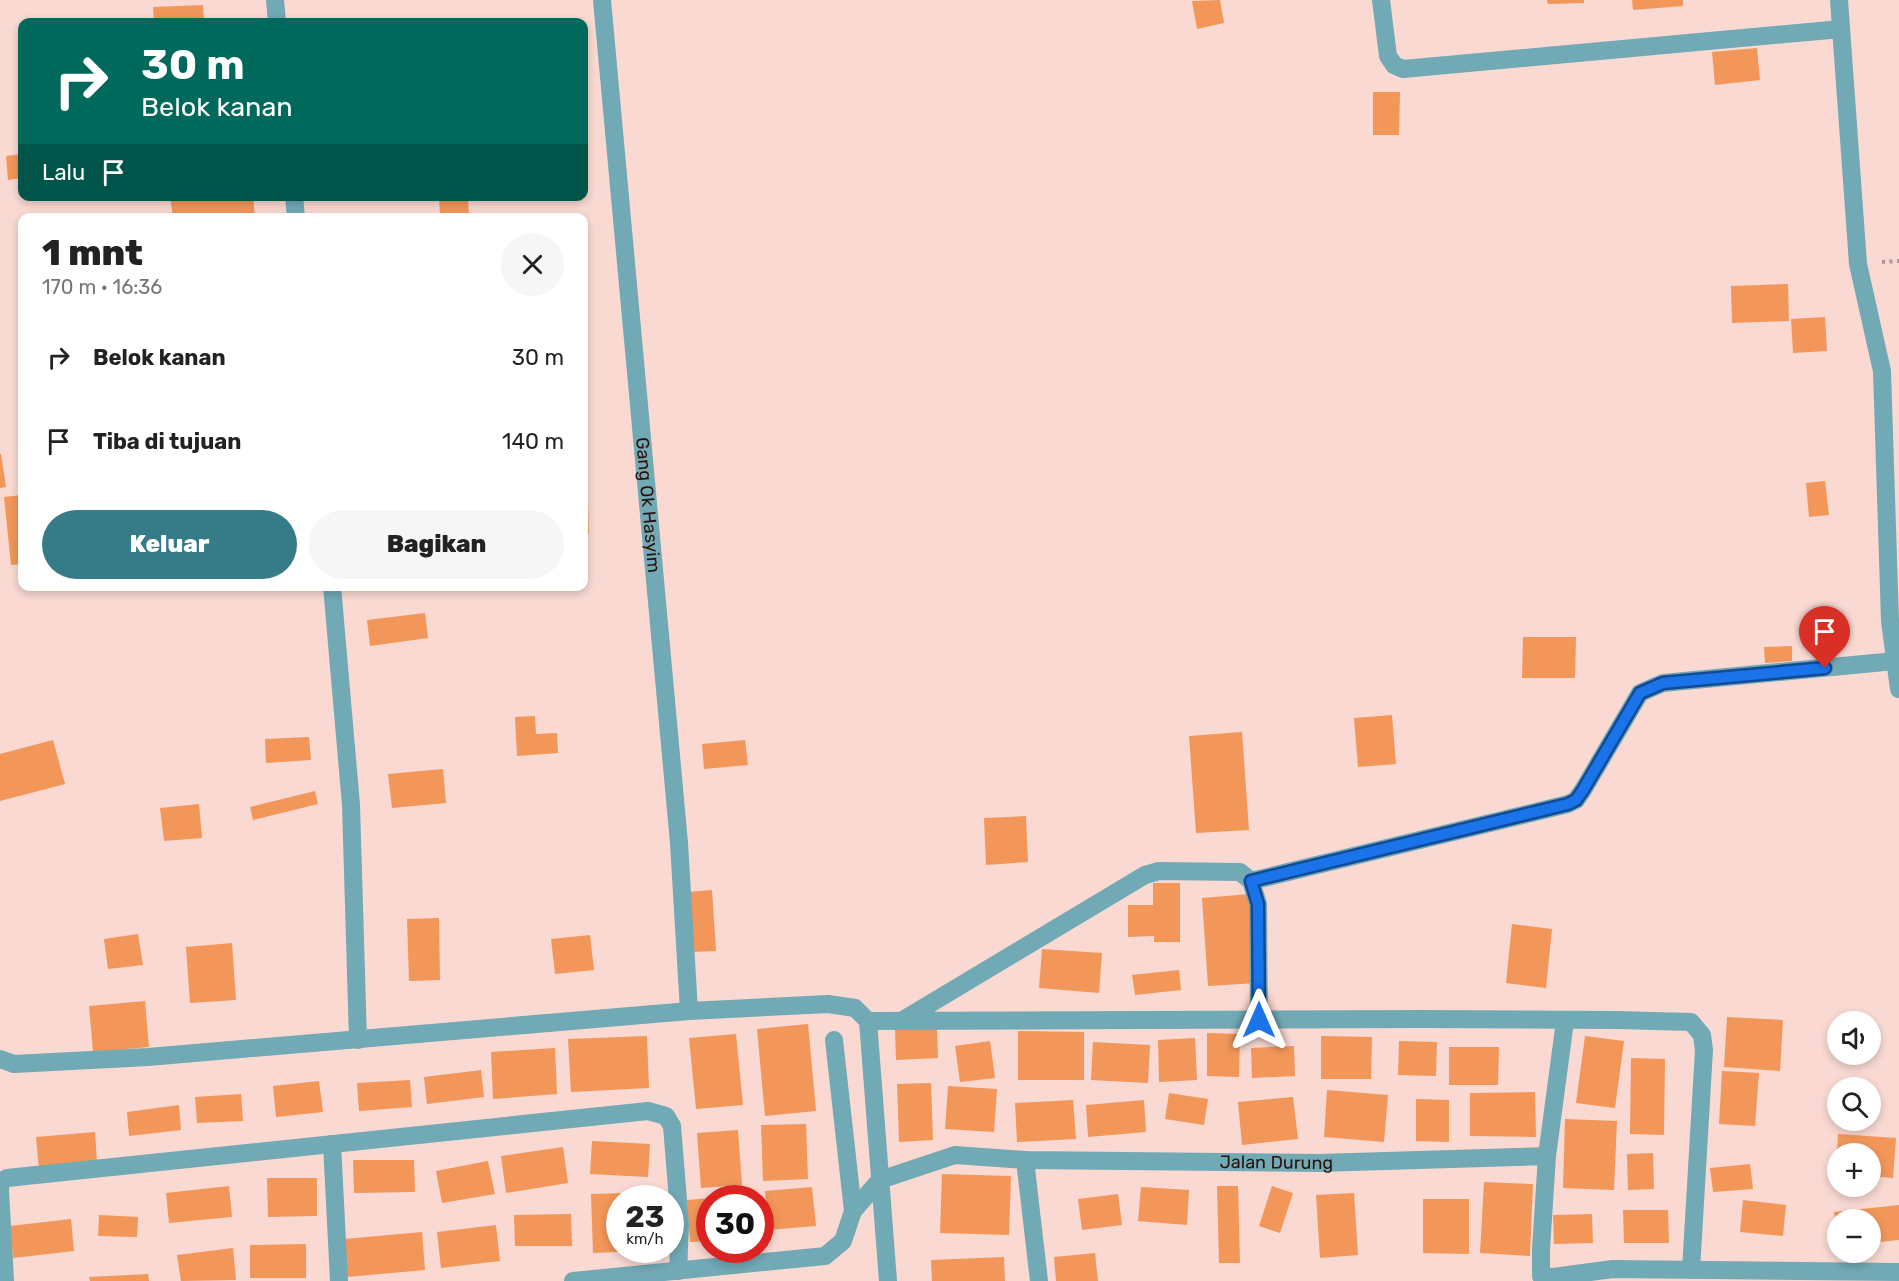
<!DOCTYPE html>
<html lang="id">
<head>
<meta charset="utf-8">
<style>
	:root { --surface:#fff; --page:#f6f6f6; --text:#222; --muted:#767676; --accent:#357b88 }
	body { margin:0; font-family:Rubik,sans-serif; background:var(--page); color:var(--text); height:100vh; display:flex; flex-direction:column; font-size:22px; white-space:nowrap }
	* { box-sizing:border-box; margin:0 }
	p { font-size:20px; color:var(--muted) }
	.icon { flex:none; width:33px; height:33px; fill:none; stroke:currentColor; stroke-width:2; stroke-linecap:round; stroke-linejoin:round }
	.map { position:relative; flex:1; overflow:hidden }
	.drawer { position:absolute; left:18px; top:213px; width:570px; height:378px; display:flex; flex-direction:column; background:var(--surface); border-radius:12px; box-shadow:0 3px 9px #0003 }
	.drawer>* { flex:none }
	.banner { position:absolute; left:18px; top:18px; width:570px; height:183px; border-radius:12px; box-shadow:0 3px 9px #0003; background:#00695c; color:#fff; overflow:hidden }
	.fabs { position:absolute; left:1827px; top:1011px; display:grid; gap:12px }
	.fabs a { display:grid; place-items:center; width:54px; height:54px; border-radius:50%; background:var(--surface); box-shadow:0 3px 9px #0003; font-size:30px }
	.speed { position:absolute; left:606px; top:1185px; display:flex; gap:12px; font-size:30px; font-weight:700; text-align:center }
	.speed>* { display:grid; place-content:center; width:78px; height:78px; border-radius:50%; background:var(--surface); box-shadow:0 3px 9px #0003; line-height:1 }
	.speed small { font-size:15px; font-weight:400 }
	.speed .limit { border:9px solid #d22; background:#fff; color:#111 }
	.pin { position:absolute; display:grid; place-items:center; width:51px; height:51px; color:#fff; margin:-62px -26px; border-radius:50% 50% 50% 0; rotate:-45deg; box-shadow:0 0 6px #0007 }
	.pin .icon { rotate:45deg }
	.me { position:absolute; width:66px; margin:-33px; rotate:0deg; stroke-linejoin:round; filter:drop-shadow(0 0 4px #0008) }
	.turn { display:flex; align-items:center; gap:21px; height:126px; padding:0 24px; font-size:27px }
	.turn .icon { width:78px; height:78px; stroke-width:2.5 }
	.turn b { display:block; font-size:42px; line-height:51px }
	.then { display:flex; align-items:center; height:57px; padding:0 24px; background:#0003; gap:12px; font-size:22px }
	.round { display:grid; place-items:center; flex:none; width:63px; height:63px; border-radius:32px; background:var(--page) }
	.overview { display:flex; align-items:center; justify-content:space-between; height:102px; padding:0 24px }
	h1 { font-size:36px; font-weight:800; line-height:45px }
	.button { display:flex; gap:12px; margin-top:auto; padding:12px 24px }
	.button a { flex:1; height:69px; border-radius:36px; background:var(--accent); color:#fff; font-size:24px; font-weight:800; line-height:69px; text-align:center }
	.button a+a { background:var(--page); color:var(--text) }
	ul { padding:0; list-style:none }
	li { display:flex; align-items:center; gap:18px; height:84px; padding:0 24px }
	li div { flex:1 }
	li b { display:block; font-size:22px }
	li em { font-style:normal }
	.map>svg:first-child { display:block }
	.building { fill:#f29659 }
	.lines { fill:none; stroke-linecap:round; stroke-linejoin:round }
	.path { stroke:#b49690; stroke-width:4; stroke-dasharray:3 4.5; stroke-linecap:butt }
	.minor { stroke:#71a9b5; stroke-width:18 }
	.route-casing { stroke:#114b97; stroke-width:15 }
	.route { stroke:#1a73e8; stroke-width:10 }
	.labels { text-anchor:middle; stroke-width:4.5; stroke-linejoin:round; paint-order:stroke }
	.street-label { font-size:18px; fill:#2c110c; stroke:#fff }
</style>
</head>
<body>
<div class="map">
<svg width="1899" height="1281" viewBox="0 0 1899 1281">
	<rect width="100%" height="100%" fill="#f9d9d2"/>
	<!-- building -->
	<path class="building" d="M 1220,0 L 1224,23 L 1197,29 L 1192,1 Z
		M 1547,0 L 1584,0 L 1584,3 L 1548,4 Z
		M 1632,0 L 1683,0 L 1683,6 L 1633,10 Z
		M 203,5 L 204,22 L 154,22 L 153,7 Z
		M 1757,48 L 1760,80 L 1715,85 L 1712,52 Z
		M 1373,92 L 1400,92 L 1399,135 L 1373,135 Z
		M 22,154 L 22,178 L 8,180 L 6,156 Z
		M 170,196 L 253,196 L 255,218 L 173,218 Z
		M 439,196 L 468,196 L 469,218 L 440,218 Z
		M 1788,284 L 1789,321 L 1732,323 L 1731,286 Z
		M 1825,317 L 1827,351 L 1793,353 L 1791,319 Z
		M 0,454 L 1,454 L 6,487 L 0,488 Z
		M 1825,481 L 1829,515 L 1809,517 L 1806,483 Z
		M 22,495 L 22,564 L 11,565 L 4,497 Z
		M 584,501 L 588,501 L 589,534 L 584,534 Z
		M 425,613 L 428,638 L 370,646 L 367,620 Z
		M 1523,637 L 1576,637 L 1575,678 L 1522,678 Z
		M 1792,646 L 1792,661 L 1765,663 L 1764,647 Z
		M 1392,715 L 1396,764 L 1358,767 L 1354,718 Z
		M 535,716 L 536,734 L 557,733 L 558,753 L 517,756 L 515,717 Z
		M 1242,732 L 1249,830 L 1196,833 L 1189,736 Z
		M 309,737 L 311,760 L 266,763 L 265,739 Z
		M 53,740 L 65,784 L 0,801 L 0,754 Z
		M 745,740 L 748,765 L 704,769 L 702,744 Z
		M 443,769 L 446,803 L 392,808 L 388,774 Z
		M 315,791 L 318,804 L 253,820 L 250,807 Z
		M 199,804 L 202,838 L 164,841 L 160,808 Z
		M 1026,816 L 1028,862 L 986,865 L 984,818 Z
		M 1153,883 L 1180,883 L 1180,942 L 1154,942 L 1154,936 L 1128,937 L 1128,905 L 1153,905 Z
		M 712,890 L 716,951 L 692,952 L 688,892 Z
		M 1250,894 L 1257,983 L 1208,986 L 1202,898 Z
		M 439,918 L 440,980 L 409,981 L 407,919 Z
		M 1512,924 L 1552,929 L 1546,988 L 1506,983 Z
		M 138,934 L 143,965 L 108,969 L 104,939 Z
		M 590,935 L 594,970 L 555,974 L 551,939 Z
		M 232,943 L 236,1000 L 190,1003 L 186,947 Z
		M 1042,949 L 1102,953 L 1099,993 L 1039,988 Z
		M 1179,970 L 1181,990 L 1135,995 L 1132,975 Z
		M 145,1001 L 149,1047 L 93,1052 L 89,1006 Z
		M 1727,1017 L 1783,1020 L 1780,1071 L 1724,1067 Z
		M 808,1024 L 816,1111 L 765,1116 L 757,1029 Z
		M 937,1028 L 938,1058 L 896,1060 L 895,1029 Z
		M 1018,1031 L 1084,1032 L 1084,1080 L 1018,1080 Z
		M 1207,1033 L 1240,1034 L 1239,1077 L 1207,1076 Z
		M 736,1034 L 743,1105 L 696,1109 L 689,1038 Z
		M 647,1036 L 649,1088 L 571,1092 L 568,1039 Z
		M 1321,1036 L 1372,1037 L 1371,1079 L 1321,1079 Z
		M 1585,1036 L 1624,1041 L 1615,1108 L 1576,1103 Z
		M 1195,1038 L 1197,1080 L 1159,1082 L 1158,1040 Z
		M 990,1041 L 995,1078 L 960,1082 L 955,1046 Z
		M 1399,1041 L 1437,1042 L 1436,1076 L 1398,1075 Z
		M 1093,1042 L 1150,1045 L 1148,1083 L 1091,1080 Z
		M 1294,1046 L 1295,1076 L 1252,1078 L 1251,1048 Z
		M 1449,1047 L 1499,1047 L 1498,1085 L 1449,1085 Z
		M 555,1048 L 557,1094 L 493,1099 L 491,1052 Z
		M 1631,1058 L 1665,1059 L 1664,1135 L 1630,1134 Z
		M 481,1070 L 484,1097 L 427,1104 L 424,1077 Z
		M 1722,1071 L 1759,1073 L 1755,1126 L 1719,1124 Z
		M 410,1080 L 412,1107 L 359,1111 L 357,1083 Z
		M 319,1081 L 323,1112 L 276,1117 L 273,1086 Z
		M 931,1083 L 933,1140 L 899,1142 L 897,1084 Z
		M 948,1086 L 997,1089 L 994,1132 L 945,1129 Z
		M 1327,1090 L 1388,1095 L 1384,1142 L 1324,1137 Z
		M 1535,1092 L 1536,1137 L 1470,1136 L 1470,1093 Z
		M 1169,1093 L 1208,1099 L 1204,1125 L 1165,1119 Z
		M 241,1094 L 243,1121 L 197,1123 L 195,1097 Z
		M 1293,1097 L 1298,1139 L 1242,1145 L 1238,1102 Z
		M 1416,1099 L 1449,1100 L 1449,1142 L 1416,1141 Z
		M 1073,1100 L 1076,1139 L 1017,1142 L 1015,1103 Z
		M 1144,1100 L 1146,1132 L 1088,1137 L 1086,1105 Z
		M 179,1105 L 181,1130 L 129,1136 L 127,1112 Z
		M 1565,1119 L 1617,1121 L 1614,1190 L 1563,1188 Z
		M 806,1124 L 808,1179 L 763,1181 L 761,1125 Z
		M 738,1130 L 742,1185 L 701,1188 L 697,1133 Z
		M 95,1132 L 97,1163 L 39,1169 L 36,1137 Z
		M 1838,1134 L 1896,1138 L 1893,1178 L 1870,1176 L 1870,1154 L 1837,1154 Z
		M 592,1141 L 650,1144 L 648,1177 L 590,1174 Z
		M 563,1147 L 568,1183 L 506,1193 L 501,1156 Z
		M 1653,1153 L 1654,1189 L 1628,1190 L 1627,1154 Z
		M 353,1160 L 414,1160 L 415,1192 L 354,1193 Z
		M 488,1161 L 495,1194 L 442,1203 L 436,1171 Z
		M 1750,1164 L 1753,1189 L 1713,1192 L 1710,1168 Z
		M 942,1174 L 1011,1176 L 1009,1235 L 940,1233 Z
		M 267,1178 L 317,1178 L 317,1216 L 268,1217 Z
		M 1484,1182 L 1533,1184 L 1530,1256 L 1480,1253 Z
		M 229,1186 L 232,1217 L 169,1223 L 166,1193 Z
		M 1217,1186 L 1238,1186 L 1240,1263 L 1219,1263 Z
		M 1272,1186 L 1293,1193 L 1280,1233 L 1259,1226 Z
		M 812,1187 L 816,1226 L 768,1230 L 765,1191 Z
		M 1141,1187 L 1189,1190 L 1187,1225 L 1138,1221 Z
		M 658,1192 L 658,1198 L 620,1198 L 620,1250 L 641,1250 L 641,1251 L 593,1253 L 591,1194 Z
		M 1354,1193 L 1358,1255 L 1320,1258 L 1316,1195 Z
		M 1118,1194 L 1122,1225 L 1082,1230 L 1078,1199 Z
		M 710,1198 L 710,1241 L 690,1242 L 687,1200 Z
		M 1423,1199 L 1469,1199 L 1469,1254 L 1423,1253 Z
		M 1743,1200 L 1786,1205 L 1783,1236 L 1740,1232 Z
		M 1899,1205 L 1899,1240 L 1870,1243 L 1870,1220 L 1838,1220 L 1838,1226 L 1836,1226 L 1834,1212 Z
		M 1623,1210 L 1668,1210 L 1669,1243 L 1624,1243 Z
		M 571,1214 L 572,1246 L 515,1246 L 514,1215 Z
		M 1592,1214 L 1593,1243 L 1554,1244 L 1553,1215 Z
		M 99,1215 L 138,1217 L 137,1237 L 98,1236 Z
		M 71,1219 L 74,1251 L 13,1258 L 10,1226 Z
		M 496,1225 L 500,1261 L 441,1268 L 437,1232 Z
		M 422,1232 L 425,1270 L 347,1277 L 344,1239 Z
		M 306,1244 L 306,1278 L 250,1278 L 250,1245 Z
		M 233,1248 L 236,1280 L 181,1281 L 177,1255 Z
		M 1095,1253 L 1098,1281 L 1056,1281 L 1054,1257 Z
		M 1004,1257 L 1005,1281 L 932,1281 L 931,1260 Z
		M 148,1274 L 149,1281 L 90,1281 L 89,1277 Z"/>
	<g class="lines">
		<!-- path -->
		<path class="path" d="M 1882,262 L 1899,261"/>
		<!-- minor -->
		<g class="minor">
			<path d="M 275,0 L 277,22"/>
			<path id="s1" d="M 602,0 L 679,843 L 689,1011"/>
			<path d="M 1381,0 L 1388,56 L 1394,65 L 1403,69 L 1841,29"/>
			<path d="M 1839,0 L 1858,264 L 1882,371 L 1890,621 L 1899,689"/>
			<path d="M 294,196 L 296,218"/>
			<path d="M 332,586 L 351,805 L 358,1040"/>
			<path d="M 1251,881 L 1568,804 L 1576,800 L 1583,790 L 1640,693 L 1663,683 L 1895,661"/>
			<path d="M 903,1020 L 1145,875 L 1159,871 L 1240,872 L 1251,881 L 1258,904 L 1259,1020"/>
			<path d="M 868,1021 L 1421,1019 L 1617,1020 L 1691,1022 L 1702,1035 L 1704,1050 L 1691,1270"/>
			<path d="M 834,1040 L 853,1211"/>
			<path d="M 0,1059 L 14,1064 L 148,1057 L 689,1011 L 828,1004 L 855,1008 L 868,1021 L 888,1281"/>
			<path d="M 332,1144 L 339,1281"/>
			<path d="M 1547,1156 L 1565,1021"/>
			<path d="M 1025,1160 L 1039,1281"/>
			<path d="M 0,1188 L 2,1181 L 7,1178 L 648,1111 L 666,1116 L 672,1126 L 680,1225 L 678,1271"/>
			<path d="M 0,1190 L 5,1281"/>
			<path id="s2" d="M 573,1281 L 825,1256 L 843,1241 L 853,1211 L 880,1180 L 955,1155 L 1025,1160 L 1319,1163 L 1547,1156 L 1541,1249 L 1541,1276 L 1553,1277 L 1613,1269 L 1899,1272"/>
		</g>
	</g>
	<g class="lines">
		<defs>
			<path id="route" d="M 1259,1020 L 1258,904 L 1251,881 L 1568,804 L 1576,800 L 1583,790 L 1640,693 L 1663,683 L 1825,668"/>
		</defs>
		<!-- route casing -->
		<use href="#route" class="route-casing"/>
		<!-- route -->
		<use href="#route" class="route"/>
	</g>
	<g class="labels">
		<!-- street labels -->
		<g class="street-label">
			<text dy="6" stroke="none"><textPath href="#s1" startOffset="507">Gang Ok Hasyim</textPath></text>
			<text dy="6" stroke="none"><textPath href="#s2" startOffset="750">Jalan Durung</textPath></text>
		</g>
	</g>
</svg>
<div class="fabs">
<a><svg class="icon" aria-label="sound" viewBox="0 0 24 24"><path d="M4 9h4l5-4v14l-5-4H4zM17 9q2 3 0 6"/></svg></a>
<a><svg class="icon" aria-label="search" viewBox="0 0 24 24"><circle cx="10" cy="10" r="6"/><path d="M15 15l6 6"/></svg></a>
<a>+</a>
<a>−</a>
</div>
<div class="speed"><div>23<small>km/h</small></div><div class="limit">30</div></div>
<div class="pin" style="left:1825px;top:668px;background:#d93025"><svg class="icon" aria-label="arrive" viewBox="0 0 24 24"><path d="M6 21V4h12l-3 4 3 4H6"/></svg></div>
<svg class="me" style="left:1259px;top:1020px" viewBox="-20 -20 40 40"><path d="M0-17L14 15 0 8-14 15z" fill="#1a73e8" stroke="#fff" stroke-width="4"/></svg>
<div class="banner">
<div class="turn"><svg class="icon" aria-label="right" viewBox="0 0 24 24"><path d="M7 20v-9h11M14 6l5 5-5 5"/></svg><div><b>30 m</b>Belok kanan</div></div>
<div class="then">Lalu<svg class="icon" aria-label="arrive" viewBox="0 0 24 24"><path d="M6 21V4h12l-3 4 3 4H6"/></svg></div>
</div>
<section class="drawer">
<div class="overview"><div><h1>1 mnt</h1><p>170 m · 16:36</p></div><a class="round"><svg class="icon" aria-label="close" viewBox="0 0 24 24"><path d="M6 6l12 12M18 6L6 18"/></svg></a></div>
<ul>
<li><svg class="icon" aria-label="right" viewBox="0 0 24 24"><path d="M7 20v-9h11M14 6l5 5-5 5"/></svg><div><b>Belok kanan</b></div><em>30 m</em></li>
<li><svg class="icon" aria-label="arrive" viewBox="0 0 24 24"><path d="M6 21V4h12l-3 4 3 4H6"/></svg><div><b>Tiba di tujuan</b></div><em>140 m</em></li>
</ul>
<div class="button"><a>Keluar</a><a>Bagikan</a></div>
</section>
</div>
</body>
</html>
